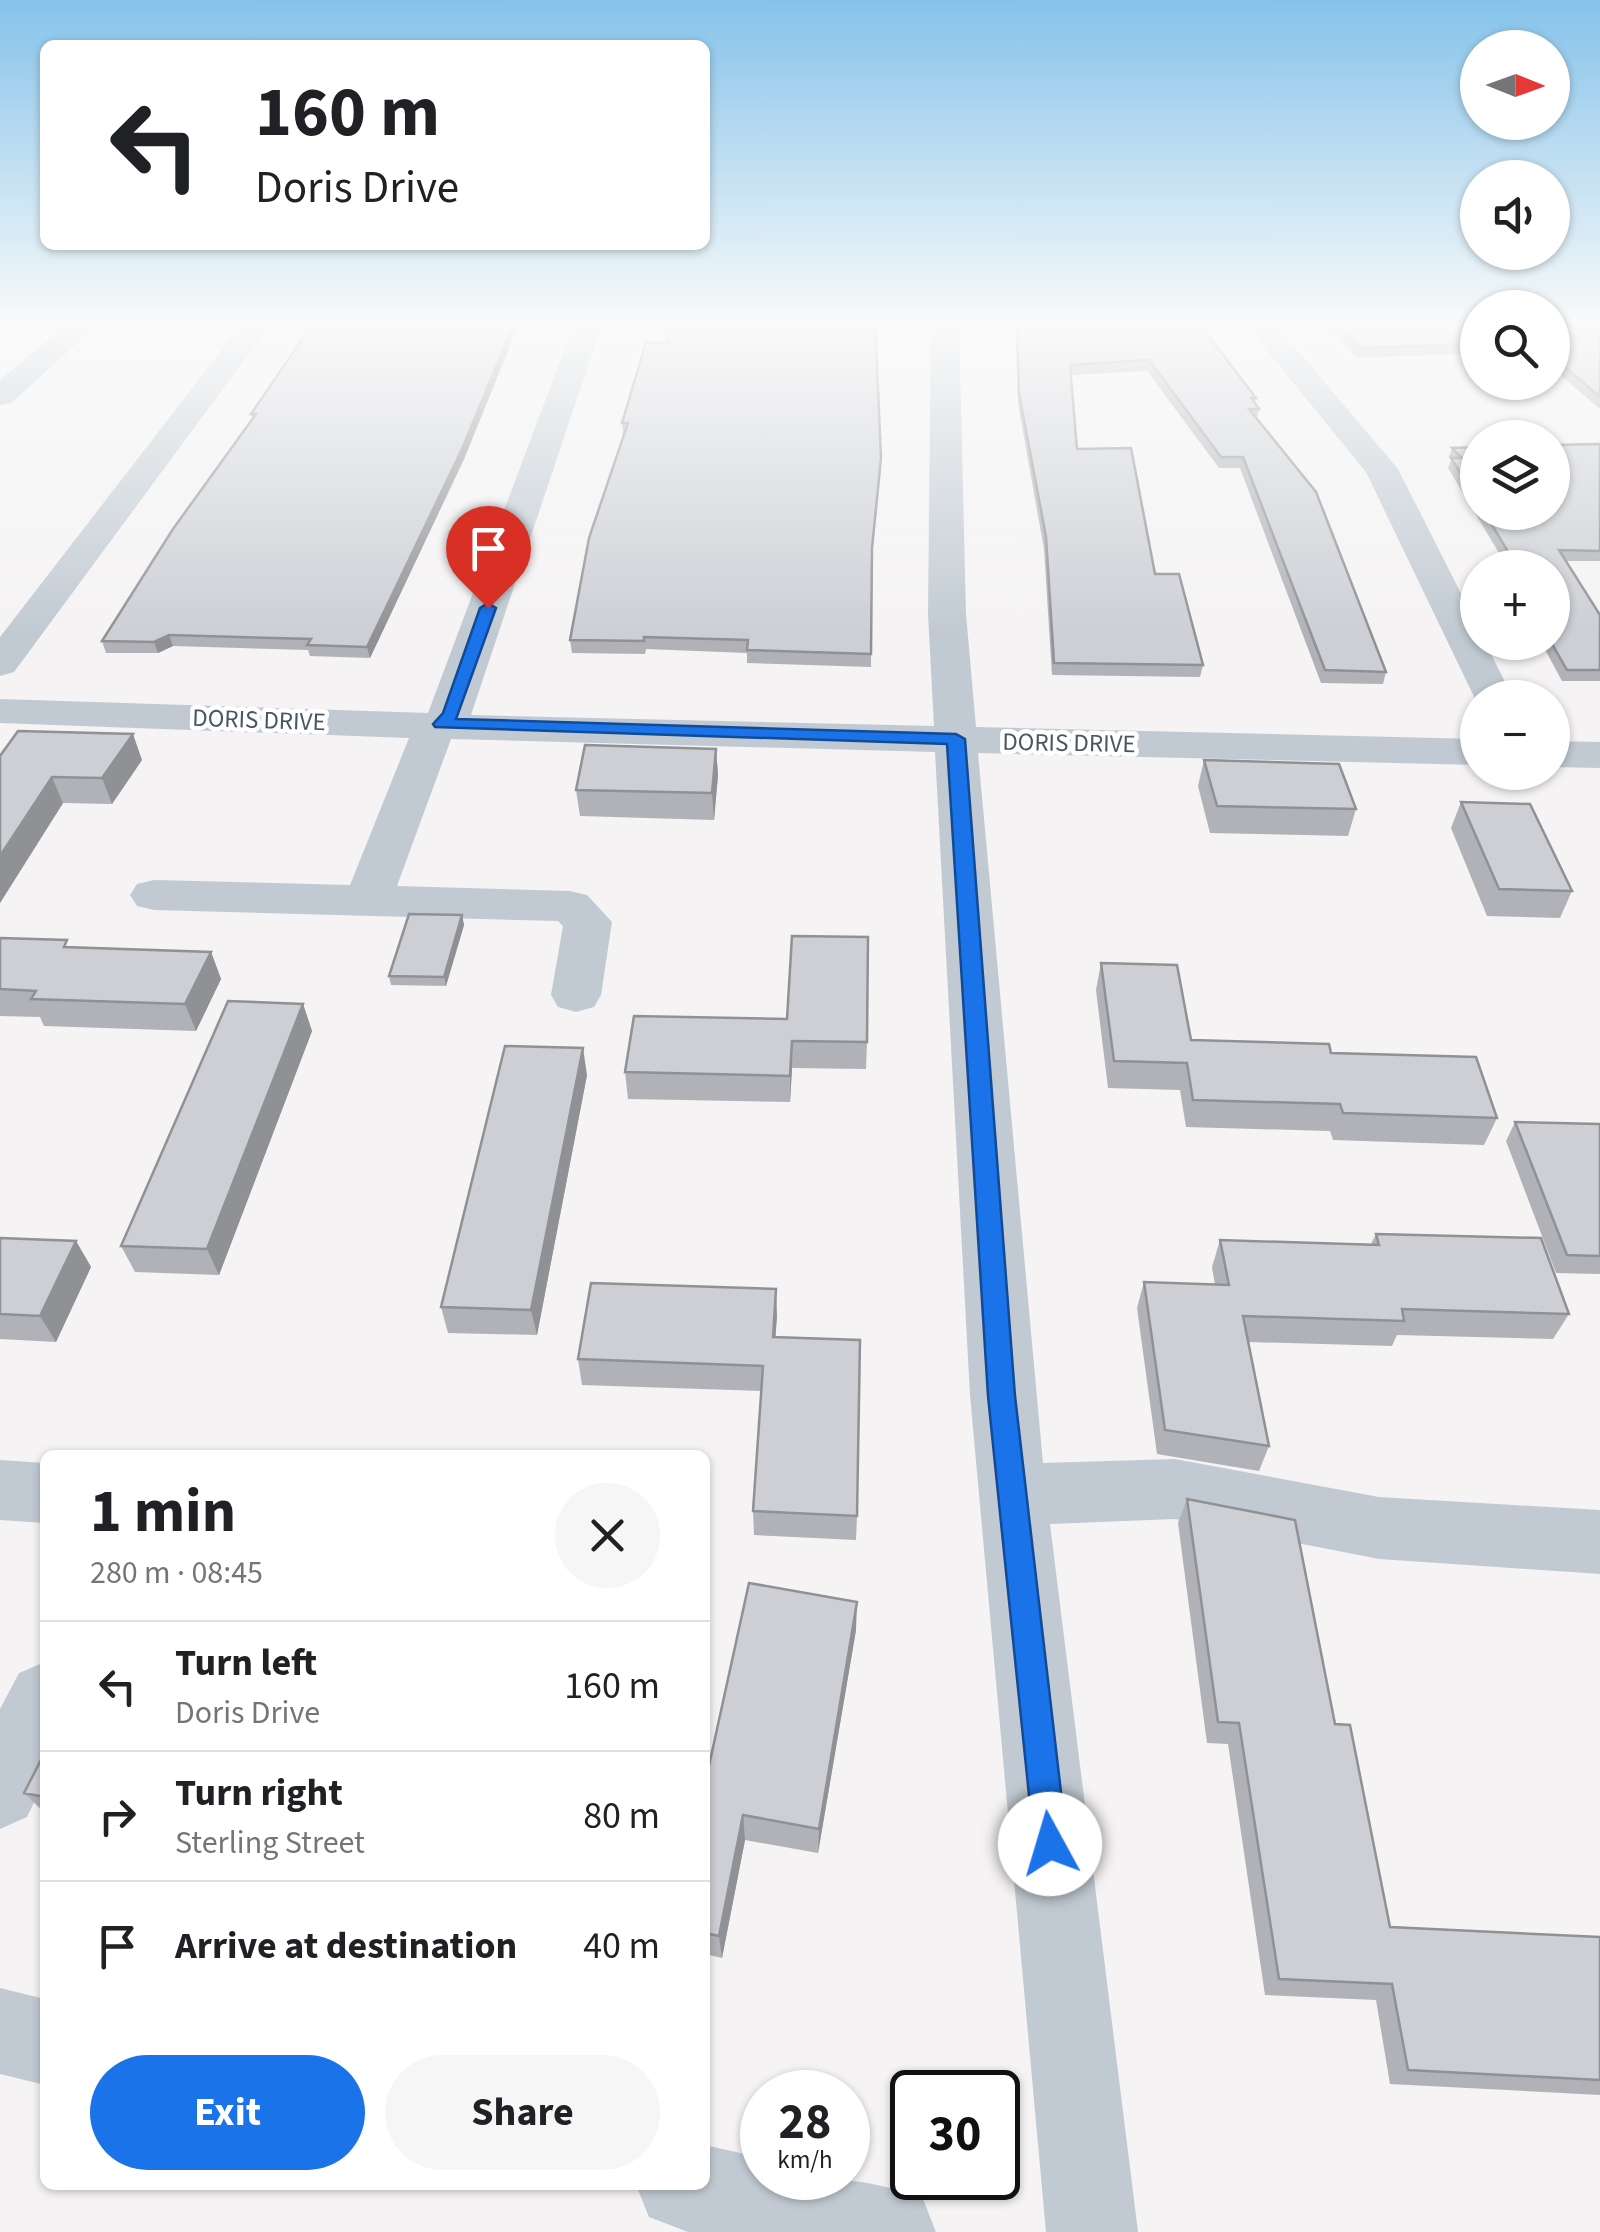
<!DOCTYPE html>
<html lang="en">
<head>
<meta charset="utf-8">
<style>
	:root { --surface:#fff; --page:#f6f6f6; --text:#202124; --muted:#757577; --line:#e0e0e0; --accent:#1a73e8 }
	body { margin:0; font-family:"Source Sans 3",sans-serif; background:var(--page); color:var(--text); height:100vh; display:flex; flex-direction:column; font-size:38px; white-space:nowrap }
	* { box-sizing:border-box; margin:0 }
	p { font-size:32px; color:var(--muted) }
	.icon { flex:none; width:55px; height:55px; fill:none; stroke:currentColor; stroke-width:2; stroke-linecap:round; stroke-linejoin:round }
	.map { position:relative; flex:1; overflow:hidden }
	.details { position:absolute; left:40px; top:1450px; width:670px; height:740px; display:flex; flex-direction:column; background:var(--surface); border-radius:15px; box-shadow:0 2px 8px #0004 }
	.details>* { flex:none }
	.hud { position:absolute; left:40px; top:40px; width:670px; height:210px; border-radius:15px; box-shadow:0 2px 8px #0004; background:#fff; color:var(--text); overflow:hidden }
	.needle { width:65px; rotate:91deg }
	.tools { position:absolute; left:1460px; top:30px; display:grid; gap:20px }
	.tools a { display:grid; place-items:center; width:110px; height:110px; border-radius:50%; background:var(--surface); box-shadow:0 2px 8px #0004; font-size:50px }
	.speed { position:absolute; left:740px; top:2070px; display:flex; gap:20px; font-size:50px; font-weight:700; text-align:center }
	.speed>* { display:grid; place-content:center; width:130px; height:130px; border-radius:50%; background:var(--surface); box-shadow:0 2px 8px #0004; line-height:1 }
	.speed small { font-size:25px; font-weight:400 }
	.speed .limit { border:5px solid #111; border-radius:15px; background:#fff; color:#111 }
	.pin { position:absolute; display:grid; place-items:center; width:85px; height:85px; color:#fff; margin:-102px -42px; border-radius:50% 50% 50% 0; rotate:-45deg; box-shadow:0 0 10px #0007 }
	.pin .icon { rotate:45deg }
	.me { position:absolute; width:110px; margin:-55px; rotate:354deg; stroke-linejoin:round; filter:drop-shadow(0 0 8px #0008) }
	.turn { display:flex; align-items:center; gap:35px; height:210px; padding:0 50px; font-size:45px }
	.turn .icon { width:130px; height:130px; stroke-width:2.5 }
	.turn b { display:block; font-size:70px; line-height:85px }
	.round { display:grid; place-items:center; flex:none; width:105px; height:105px; border-radius:52px; background:var(--page) }
	.summary { display:flex; align-items:center; justify-content:space-between; height:170px; padding:0 50px }
	h1 { font-size:60px; font-weight:700; line-height:75px }
	.action { display:flex; gap:20px; margin-top:auto; padding:20px 50px }
	.action a { flex:1; height:115px; border-radius:60px; background:var(--accent); color:#fff; font-size:40px; font-weight:700; line-height:115px; text-align:center }
	.action a+a { background:var(--page); color:var(--text) }
	ul { padding:0; list-style:none }
	li { display:flex; align-items:center; gap:30px; height:130px; padding:0 50px; border-top:2px solid var(--line) }
	li div { flex:1 }
	li b { display:block; font-size:38px }
	li em { font-style:normal }
	.map>svg:first-child { display:block }
	.lines { fill:none; stroke-linecap:round; stroke-linejoin:round }
	.minor { fill:#c1cad2; fill-rule:evenodd }
	.major { fill:#b3c2d1; fill-rule:evenodd }
	.wall { fill:#b0b2b7 }
	.shaded-wall { fill:#909195 }
	.building { fill:#cdcfd5; stroke:#909195; stroke-width:2.5 }
	.route { fill:#1a73e8; stroke:#114b97; stroke-width:2.5 }
	.labels { text-anchor:middle; stroke-width:9; stroke-linejoin:round; paint-order:stroke }
	.far-street-label { font-size:25px; fill:#4a5661; stroke:#fff }
</style>
</head>
<body>
<div class="map">
<svg width="1600" height="2232" viewBox="0 0 1600 2232">
	<rect width="100%" height="100%" fill="#f5f3f3"/>
	<g class="lines">
		<!-- minor -->
		<path class="minor" d="M 244,321 L 273,321 L 14,672 L 0,676 L 0,637 Z
			M 575,321 L 603,321 L 471,715 L 934,726 L 928,614 L 931,321 L 959,321 L 966,614 L 976,727 L 1478,739 L 1478,765 L 978,753 L 1043,1463 L 1175,1459 L 1379,1497 L 1600,1510 L 1600,1574 L 1379,1559 L 1175,1519 L 1050,1524 L 1138,2232 L 1046,2232 L 970,1395 L 935,752 L 451,739 L 397,886 L 570,891 L 587,895 L 612,922 L 601,995 L 594,1007 L 576,1012 L 558,1007 L 551,995 L 563,926 L 558,921 L 154,910 L 137,906 L 130,895 L 137,884 L 154,880 L 350,885 L 409,738 L 0,723 L 0,699 L 428,713 Z
			M 1243,321 L 1273,321 L 1398,469 L 1478,627 L 1478,642 L 1485,642 L 1513,698 L 1478,698 L 1478,705 L 1366,472 Z
			M 1552,741 L 1600,742 L 1600,768 L 1552,767 Z
			M 0,1460 L 45,1463 L 45,1523 L 0,1520 Z
			M 45,1662 L 45,1780 L 27,1817 L 0,1829 L 0,1709 L 19,1673 Z
			M 0,1988 L 45,1999 L 45,2085 L 0,2074 Z
			M 705,2145 L 762,2158 L 762,2178 C 824,2178 865,2176 923,2199 L 936,2232 L 688,2232 L 649,2217 L 636,2185 L 705,2185 Z"/>
		<!-- major -->
		<path class="major" d="M 70,321 L 102,321 L 11,403 L 0,405 L 0,380 Z"/>
	</g>
	<!-- wall -->
	<path class="wall" d="M 324,321 L 520,321 L 464,459 L 370,658 L 310,656 L 308,650 L 173,646 L 158,653 L 106,653 L 102,641 L 252,419 L 251,414 Z
		M 1007,321 L 1197,321 L 1256,398 L 1255,403 L 1259,409 L 1257,419 L 1386,672 L 1383,684 L 1321,683 L 1240,468 L 1219,468 L 1147,371 L 1071,375 L 1077,449 L 1155,574 L 1203,665 L 1200,677 L 1052,675 L 1044,549 L 1018,404 L 1016,336 Z
		M 1321,321 L 1478,321 L 1478,353 L 1357,358 Z
		M 1552,321 L 1600,321 L 1600,409 L 1552,368 Z
		M 667,343 L 881,470 L 872,557 L 871,667 L 747,663 L 747,653 L 646,649 L 645,654 L 572,653 L 570,640 L 624,435 L 623,435 L 622,423 Z
		M 1600,444 L 1600,561 L 1566,561 L 1600,615 L 1600,681 L 1562,681 L 1541,642 L 1552,642 L 1552,568 L 1508,568 L 1448,468 L 1451,460 L 1449,457 L 1452,448 L 1478,447 L 1478,512 L 1552,512 Z
		M 716,749 L 718,775 L 714,820 L 580,816 L 576,790 Z
		M 0,756 L 142,760 L 112,804 L 63,803 L 0,903 Z
		M 1204,760 L 1356,809 L 1348,836 L 1210,833 L 1198,786 Z
		M 1461,802 L 1572,891 L 1560,918 L 1487,916 L 1451,828 Z
		M 462,915 L 464,925 L 446,986 L 391,985 L 389,976 Z
		M 0,938 L 71,947 L 211,952 L 221,979 L 196,1031 L 44,1026 L 40,1017 L 0,1016 Z
		M 1101,963 L 1191,1040 L 1331,1053 L 1497,1118 L 1484,1145 L 1333,1140 L 1330,1131 L 1186,1127 L 1180,1090 L 1108,1088 L 1096,990 Z
		M 303,1004 L 312,1031 L 219,1275 L 135,1272 L 121,1246 Z
		M 787,1019 L 867,1042 L 866,1069 L 792,1068 L 790,1102 L 628,1099 L 625,1072 Z
		M 587,1075 L 537,1335 L 448,1333 L 441,1307 Z
		M 1515,1122 L 1600,1124 L 1600,1274 L 1556,1273 L 1506,1141 Z
		M 1376,1234 L 1569,1314 L 1553,1339 L 1397,1335 L 1392,1346 L 1248,1342 L 1269,1446 L 1259,1471 L 1157,1454 L 1137,1308 L 1144,1282 L 1215,1285 L 1212,1267 L 1220,1240 L 1371,1244 Z
		M 0,1238 L 76,1241 L 91,1267 L 56,1342 L 0,1339 Z
		M 777,1315 L 775,1337 L 857,1516 L 856,1540 L 754,1535 L 753,1511 L 762,1391 L 582,1385 L 578,1359 Z
		M 1187,1499 L 1335,1724 L 1390,1927 L 1600,1937 L 1600,2095 L 1390,2084 L 1376,2000 L 1265,1995 L 1228,1744 L 1207,1743 L 1178,1523 Z
		M 856,1630 L 818,1853 L 745,1840 L 722,1958 L 705,1954 L 705,1784 Z
		M 45,1752 L 45,1813 L 24,1793 Z"/>
	<!-- shaded-wall -->
	<path class="shaded-wall" d="M 515,321 L 520,321 L 464,459 L 370,658 L 367,647 Z
		M 169,635 L 173,646 L 158,653 L 154,642 Z
		M 133,734 L 142,760 L 112,804 L 102,778 Z
		M 716,749 L 718,775 L 714,820 L 712,793 Z
		M 52,777 L 63,803 L 0,903 L 0,856 Z
		M 462,915 L 464,925 L 446,986 L 444,977 Z
		M 211,952 L 221,979 L 196,1031 L 185,1004 Z
		M 303,1004 L 312,1031 L 219,1275 L 207,1249 Z
		M 792,1041 L 792,1068 L 790,1102 L 790,1076 Z
		M 583,1048 L 587,1075 L 537,1335 L 531,1310 Z
		M 76,1241 L 91,1267 L 56,1342 L 40,1316 Z
		M 776,1289 L 777,1315 L 774,1362 L 773,1337 Z
		M 857,1602 L 856,1630 L 818,1853 L 819,1829 Z
		M 743,1815 L 745,1840 L 722,1958 L 719,1936 Z"/>
	<!-- building -->
	<path class="building" d="M 324,321 L 515,321 L 462,449 L 367,647 L 307,645 L 311,639 L 169,635 L 154,642 L 102,641 L 173,529 L 256,414 L 251,414 L 313,323 L 322,324 Z
		M 665,321 L 875,321 L 881,458 L 872,548 L 871,654 L 747,650 L 748,640 L 644,637 L 644,641 L 570,640 L 589,538 L 628,423 L 622,423 L 646,342 L 668,343 Z
		M 1014,321 L 1197,321 L 1256,398 L 1251,398 L 1259,409 L 1249,409 L 1316,492 L 1386,672 L 1325,670 L 1243,457 L 1221,457 L 1149,360 L 1070,365 L 1077,449 L 1131,448 L 1155,574 L 1179,574 L 1203,665 L 1054,663 L 1046,537 L 1019,393 L 1017,326 Z
		M 1332,321 L 1478,321 L 1478,344 L 1359,348 Z
		M 1552,321 L 1600,321 L 1600,397 L 1552,356 Z
		M 1600,444 L 1600,551 L 1559,550 L 1600,615 L 1600,670 L 1567,670 L 1551,642 L 1552,568 L 1518,568 L 1484,512 L 1552,512 L 1552,445 Z
		M 1478,447 L 1478,501 L 1451,458 L 1462,458 L 1452,448 Z
		M 18,731 L 133,734 L 102,778 L 52,777 L 0,856 L 0,756 Z
		M 585,745 L 716,749 L 712,793 L 576,790 Z
		M 1204,760 L 1339,764 L 1356,809 L 1217,806 Z
		M 1461,802 L 1530,804 L 1572,891 L 1499,889 Z
		M 409,914 L 462,915 L 444,977 L 389,976 Z
		M 792,936 L 868,937 L 867,1042 L 792,1041 L 790,1076 L 625,1072 L 634,1016 L 787,1019 Z
		M 0,938 L 67,940 L 64,947 L 211,952 L 185,1004 L 31,999 L 36,991 L 0,989 Z
		M 1101,963 L 1177,965 L 1191,1040 L 1329,1044 L 1331,1053 L 1476,1057 L 1497,1118 L 1343,1113 L 1340,1104 L 1193,1100 L 1187,1063 L 1114,1061 Z
		M 228,1001 L 303,1004 L 207,1249 L 121,1246 Z
		M 505,1046 L 583,1048 L 531,1310 L 441,1307 Z
		M 1515,1122 L 1600,1124 L 1600,1256 L 1567,1255 Z
		M 1376,1234 L 1541,1238 L 1569,1314 L 1402,1309 L 1404,1321 L 1243,1316 L 1269,1446 L 1165,1430 L 1144,1282 L 1229,1285 L 1220,1240 L 1379,1245 Z
		M 0,1238 L 76,1241 L 40,1316 L 0,1314 Z
		M 591,1283 L 776,1289 L 773,1337 L 860,1340 L 857,1516 L 753,1511 L 763,1366 L 578,1359 Z
		M 1187,1499 L 1295,1520 L 1335,1724 L 1350,1725 L 1390,1927 L 1600,1937 L 1600,2080 L 1408,2070 L 1392,1984 L 1279,1979 L 1239,1723 L 1218,1722 Z
		M 749,1583 L 857,1602 L 819,1829 L 743,1815 L 719,1936 L 705,1933 L 705,1784 Z
		M 45,1752 L 45,1797 L 24,1793 Z"/>
	<!-- sky -->
	<linearGradient id="sky" x2="0" y2="1"><stop stop-color="#85c3ea"/><stop offset="0.51" stop-color="#fafafa"/><stop offset="1" stop-color="#fafafa" stop-opacity="0"/></linearGradient>
	<rect width="1600" height="634" fill="url(#sky)"/>
	<!-- route -->
	<path class="route" d="M 488,603 L 496,608 L 456,719 L 956,734 L 965,739 L 1015,1396 L 1067,1844 L 1062,1856 L 1050,1861 L 1039,1856 L 1034,1844 L 988,1396 L 947,744 L 435,727 L 433,724 L 443,713 L 480,608 Z"/>
	<g class="labels">
		<!-- far-street labels -->
		<g class="far-street-label">
			<text transform="translate(259 719) rotate(2)" y="9">DORIS DRIVE</text>
			<text transform="translate(1069 742) rotate(1)" y="9">DORIS DRIVE</text>
		</g>
	</g>
</svg>
<div class="tools">
<a><svg class="needle" viewBox="-14 -14 28 28"><path d="M0-13l5 13h-10z" fill="#e53935"/><path d="M0 13l5-13h-10z" fill="#757577"/></svg></a>
<a><svg class="icon" aria-label="sound" viewBox="0 0 24 24"><path d="M4 9h4l5-4v14l-5-4H4zM17 9q2 3 0 6"/></svg></a>
<a><svg class="icon" aria-label="search" viewBox="0 0 24 24"><circle cx="10" cy="10" r="6"/><path d="M15 15l6 6"/></svg></a>
<a><svg class="icon" aria-label="layers" viewBox="0 0 24 24"><path d="M12 4l9 5-9 5-9-5zM3 14l9 5 9-5"/></svg></a>
<a>+</a>
<a>−</a>
</div>
<div class="speed"><div>28<small>km/h</small></div><div class="limit">30</div></div>
<div class="pin" style="left:488px;top:608px;background:#d93025"><svg class="icon" aria-label="arrive" viewBox="0 0 24 24"><path d="M6 21V4h12l-3 4 3 4H6"/></svg></div>
<svg class="me" style="left:1050px;top:1844px" viewBox="-20 -20 40 40"><circle r="19" fill="#fff"/><path d="M0-13L10 11 0 6-10 11z" fill="#1a73e8"/></svg>
<div class="hud">
<div class="turn"><svg class="icon" aria-label="left" viewBox="0 0 24 24"><path d="M17 20v-9H6M10 6l-5 5 5 5"/></svg><div><b>160 m</b>Doris Drive</div></div>
</div>
<section class="details">
<div class="summary"><div><h1>1 min</h1><p>280 m · 08:45</p></div><a class="round"><svg class="icon" aria-label="close" viewBox="0 0 24 24"><path d="M6 6l12 12M18 6L6 18"/></svg></a></div>
<ul>
<li><svg class="icon" aria-label="left" viewBox="0 0 24 24"><path d="M17 20v-9H6M10 6l-5 5 5 5"/></svg><div><b>Turn left</b><p>Doris Drive</p></div><em>160 m</em></li>
<li><svg class="icon" aria-label="right" viewBox="0 0 24 24"><path d="M7 20v-9h11M14 6l5 5-5 5"/></svg><div><b>Turn right</b><p>Sterling Street</p></div><em>80 m</em></li>
<li><svg class="icon" aria-label="arrive" viewBox="0 0 24 24"><path d="M6 21V4h12l-3 4 3 4H6"/></svg><div><b>Arrive at destination</b></div><em>40 m</em></li>
</ul>
<div class="action"><a>Exit</a><a>Share</a></div>
</section>
</div>
</body>
</html>
